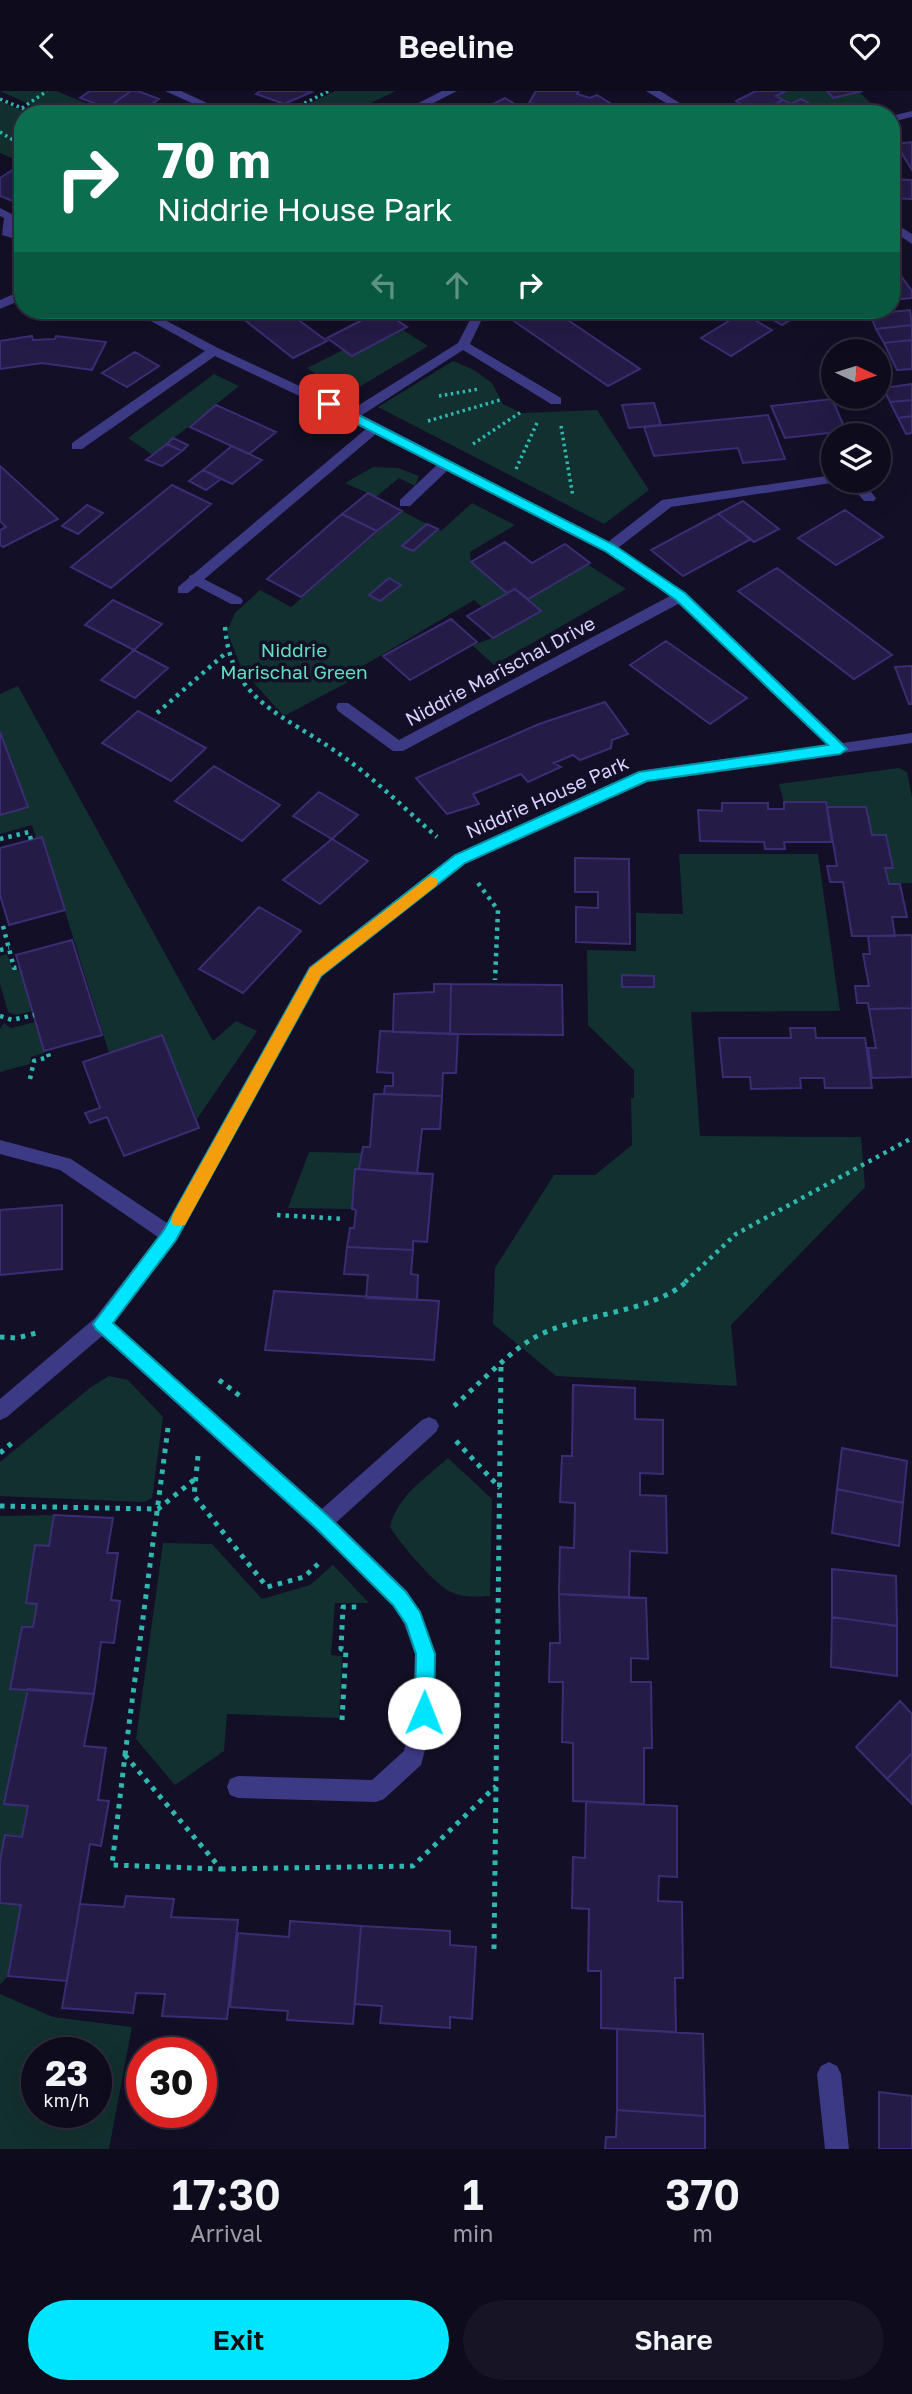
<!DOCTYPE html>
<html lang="en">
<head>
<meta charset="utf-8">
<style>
	:root { --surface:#0e0b1c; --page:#171425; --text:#f1f3f6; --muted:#9b9ba3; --line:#2e2b3b; --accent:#00e5ff }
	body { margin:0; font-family:"Golos Text",sans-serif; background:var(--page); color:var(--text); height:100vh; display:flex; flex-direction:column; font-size:26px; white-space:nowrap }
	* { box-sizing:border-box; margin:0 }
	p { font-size:23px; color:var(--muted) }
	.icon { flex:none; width:38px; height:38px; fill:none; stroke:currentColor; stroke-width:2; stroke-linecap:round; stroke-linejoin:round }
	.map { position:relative; height:2058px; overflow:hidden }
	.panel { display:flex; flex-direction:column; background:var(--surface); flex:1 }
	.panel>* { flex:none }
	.banner { position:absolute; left:14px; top:14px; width:886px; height:214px; border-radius:28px; box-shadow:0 7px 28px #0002,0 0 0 2px var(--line); background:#0b6e4f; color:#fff; overflow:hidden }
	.needle { width:46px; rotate:94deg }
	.buttons { position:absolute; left:821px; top:248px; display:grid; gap:14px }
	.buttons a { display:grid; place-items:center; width:70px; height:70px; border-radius:50%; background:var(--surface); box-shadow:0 7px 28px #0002,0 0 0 2px var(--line); font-size:35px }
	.speed { position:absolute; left:21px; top:1946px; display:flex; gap:14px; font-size:35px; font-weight:700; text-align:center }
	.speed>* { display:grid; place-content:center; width:91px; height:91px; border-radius:50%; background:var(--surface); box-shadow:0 7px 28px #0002,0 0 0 2px var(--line); line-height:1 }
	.speed small { font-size:18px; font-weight:400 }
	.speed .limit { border:10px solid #d22; background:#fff; color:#111 }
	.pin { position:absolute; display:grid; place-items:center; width:60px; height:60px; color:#fff; margin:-30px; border-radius:14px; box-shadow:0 4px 10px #0006 }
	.me { position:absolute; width:77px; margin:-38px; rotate:1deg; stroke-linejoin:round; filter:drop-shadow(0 0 5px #0008) }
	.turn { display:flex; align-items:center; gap:24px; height:147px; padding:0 28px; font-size:32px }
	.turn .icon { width:91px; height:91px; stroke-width:2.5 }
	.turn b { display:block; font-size:49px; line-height:60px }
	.lanes { display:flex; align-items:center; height:66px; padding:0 28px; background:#0003; justify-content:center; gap:35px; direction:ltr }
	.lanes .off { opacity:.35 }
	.eta { display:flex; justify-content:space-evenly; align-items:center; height:119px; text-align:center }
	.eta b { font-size:42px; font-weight:600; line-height:49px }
	.cta { display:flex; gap:14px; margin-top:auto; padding:14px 28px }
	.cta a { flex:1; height:80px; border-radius:42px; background:var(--accent); color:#111; font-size:28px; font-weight:600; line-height:80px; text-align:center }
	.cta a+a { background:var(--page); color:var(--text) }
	header { display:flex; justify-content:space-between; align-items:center; height:91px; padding:0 28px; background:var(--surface); font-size:32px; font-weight:600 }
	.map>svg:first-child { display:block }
	.green { fill:#12302f; fill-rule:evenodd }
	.building { fill:#241b47; stroke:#3b2d73; stroke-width:2 }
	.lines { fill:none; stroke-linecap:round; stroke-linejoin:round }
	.path-far2 { stroke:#2fb8b0; stroke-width:3.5; stroke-dasharray:2.5 3.5; stroke-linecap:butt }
	.path-far1 { stroke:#2fb8b0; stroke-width:4.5; stroke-dasharray:3.5 5; stroke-linecap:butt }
	.path { stroke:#2fb8b0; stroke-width:5; stroke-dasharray:4.5 6; stroke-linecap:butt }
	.service { fill:#3d3a85; fill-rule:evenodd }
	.minor { fill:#3d3a85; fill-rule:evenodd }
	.route { fill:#00e5ff; stroke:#0095a6; stroke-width:2 }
	.slow { fill:#f59e0b }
	.labels { text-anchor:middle; stroke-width:7; stroke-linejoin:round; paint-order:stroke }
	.park-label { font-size:19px; fill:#5fe0c0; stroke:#130f26 }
	.street-label { font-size:19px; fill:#d9d4ff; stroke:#130f26 }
</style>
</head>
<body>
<header><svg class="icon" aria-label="back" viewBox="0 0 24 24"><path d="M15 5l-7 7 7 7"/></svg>Beeline<svg class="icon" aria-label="heart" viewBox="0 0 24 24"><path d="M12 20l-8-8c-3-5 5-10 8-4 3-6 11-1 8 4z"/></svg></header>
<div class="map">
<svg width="912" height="2058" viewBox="0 0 912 2058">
	<rect width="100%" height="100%" fill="#130f26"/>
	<!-- green -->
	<path class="green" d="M 0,0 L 56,0 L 113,23 L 51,23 Z
		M 335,0 L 396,0 L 348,23 L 288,23 Z
		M 786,0 L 827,0 L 834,7 L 859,1 L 878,19 L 863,23 L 804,23 L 816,16 L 791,13 L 776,5 Z
		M 0,10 L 31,23 L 23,23 L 23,72 L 0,62 Z
		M 403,239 L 428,255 L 354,299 L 332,294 L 307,277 L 343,259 L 353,265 Z
		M 453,270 L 474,279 L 492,292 L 503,313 L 521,322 L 597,319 L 649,399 L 604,433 L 378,316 Z
		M 214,283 L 239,295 L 153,364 L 128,347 Z
		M 373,376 L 398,377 L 419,385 L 415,395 L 399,387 L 376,406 L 345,392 Z
		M 472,412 L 515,434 L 470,461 L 471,471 L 507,502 L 482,516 L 474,509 L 363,575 L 367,581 L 284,625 L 242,579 L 227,540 L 235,522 L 260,499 L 291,516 L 402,420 L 427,433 L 402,455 L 413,460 L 438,438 L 441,440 Z
		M 587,473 L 626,498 L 494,574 L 472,554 L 493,547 L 541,520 L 528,508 Z
		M 18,595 L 213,950 L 236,930 L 257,940 L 197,1028 L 162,944 L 109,962 L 42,746 L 36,747 L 32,734 L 0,743 L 0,724 L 28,716 L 0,641 L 0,603 Z
		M 899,677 L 907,681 L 912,706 L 912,792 L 889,793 L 885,777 L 892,776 L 887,744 L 872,744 L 866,716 L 827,716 L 826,711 L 784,711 L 779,693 Z
		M 679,763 L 818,763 L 840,920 L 691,921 L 700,1045 L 861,1046 L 865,1096 L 731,1234 L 737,1295 L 556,1285 L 493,1233 L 495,1177 L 554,1084 L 595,1084 L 632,1054 L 631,1007 L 634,1007 L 634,979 L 588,934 L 587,859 L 636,860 L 636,822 L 683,823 Z
		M 7,863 L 13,880 L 21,879 L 33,920 L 16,924 L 8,921 L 0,893 L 0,865 Z
		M 35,931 L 44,962 L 31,966 L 30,973 L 0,981 L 0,938 L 4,932 L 11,937 Z
		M 309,1061 L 362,1062 L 359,1078 L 355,1079 L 352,1118 L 288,1117 Z
		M 109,1285 L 128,1289 L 163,1326 L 152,1407 L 144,1411 L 0,1405 L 0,1371 L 91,1296 Z
		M 448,1367 L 492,1408 L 490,1505 C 476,1506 463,1507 451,1501 C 437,1496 398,1450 390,1436 C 397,1405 426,1387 448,1367 Z
		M 54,1424 L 49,1455 L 35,1455 L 26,1512 L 37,1513 L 33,1536 L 22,1536 L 10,1597 L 28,1598 L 4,1712 L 28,1715 L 22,1746 L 5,1745 L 0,1770 L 0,1425 Z
		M 163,1452 L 212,1453 L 262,1508 L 310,1494 L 333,1474 L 369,1512 L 335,1512 L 331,1564 L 342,1565 L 339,1627 L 227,1623 L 224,1660 L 175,1694 L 136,1648 Z
		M 0,1812 L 21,1814 L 8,1885 L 0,1894 Z
		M 0,1903 L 53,1926 L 132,1936 L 109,2058 L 0,2058 ZM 37,1962 L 96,1962 L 96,2021 L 37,2021 Z"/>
	<!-- building -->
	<path class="building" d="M 90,0 L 131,0 L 107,17 L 80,7 Z
		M 131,0 L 138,0 L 159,8 L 138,23 L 130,23 L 110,15 Z
		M 260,0 L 310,0 L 312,1 L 284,13 L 256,3 Z
		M 536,0 L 579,0 L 577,3 L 590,7 L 597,4 L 628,23 L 574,23 L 566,18 L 529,12 Z
		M 756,0 L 786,0 L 776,5 L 783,9 L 758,22 L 736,10 Z
		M 827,0 L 863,0 L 833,7 Z
		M 505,7 L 526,20 L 520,23 L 474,23 Z
		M 801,8 L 816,16 L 804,23 L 758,22 L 783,9 L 791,13 Z
		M 912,51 L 912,79 L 896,53 Z
		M 14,78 L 23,81 L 23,114 L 0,105 L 0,87 Z
		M 892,88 L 912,89 L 912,108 L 891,107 Z
		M 891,185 L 901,185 L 912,200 L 912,207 L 891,209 Z
		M 247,219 L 285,219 L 327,250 L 293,267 L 237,223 Z
		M 382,219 L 407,236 L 352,265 L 327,247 Z
		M 535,219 L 553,219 L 640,278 L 608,295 L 514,230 Z
		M 756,219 L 806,219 L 782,234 Z
		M 910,219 L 912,234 L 876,238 L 870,223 Z
		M 742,222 L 772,239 L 731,265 L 701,247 Z
		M 912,234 L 912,249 L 884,252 L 876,238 Z
		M 32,245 L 33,249 L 55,248 L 56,245 L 106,251 L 92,279 L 42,272 L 0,278 L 0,250 Z
		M 912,249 L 912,278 L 897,279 L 884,252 Z
		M 135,261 L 159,275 L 127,296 L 102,282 Z
		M 912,293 L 912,309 L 890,311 L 883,297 Z
		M 832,308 L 846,340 L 785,347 L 771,315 Z
		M 912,309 L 912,325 L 898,327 L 890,311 Z
		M 654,312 L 661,334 L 629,337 L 622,314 Z
		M 216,314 L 276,341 L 249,363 L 190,336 Z
		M 768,324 L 785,368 L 743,372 L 738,357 L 654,365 L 644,336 Z
		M 912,325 L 912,342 L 906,343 L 898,327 Z
		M 173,347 L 188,354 L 182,360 L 167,353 Z
		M 167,353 L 182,360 L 162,375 L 146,369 Z
		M 232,355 L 262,369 L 232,393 L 203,379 Z
		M 0,375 L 58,428 L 3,456 L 0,454 L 0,439 L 6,436 L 0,430 Z
		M 203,379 L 221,388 L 206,399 L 189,390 Z
		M 172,394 L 211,413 L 111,497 L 71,476 Z
		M 368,402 L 402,420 L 377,440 L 342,423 Z
		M 743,410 L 779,438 L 754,451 L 718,423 Z
		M 87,414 L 103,422 L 78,443 L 62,435 Z
		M 845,419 L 883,446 L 836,474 L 798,447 Z
		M 342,423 L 377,440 L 301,506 L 267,488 Z
		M 718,423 L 751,448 L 683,485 L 651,459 Z
		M 427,433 L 438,438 L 413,460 L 402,455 Z
		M 505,451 L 532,472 L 565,453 L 590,472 L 528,508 L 515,498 L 507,502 L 471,471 Z
		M 777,477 L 892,564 L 854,588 L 738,500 Z
		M 389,487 L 401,494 L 380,510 L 369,504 Z
		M 515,498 L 541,520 L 493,547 L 467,525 Z
		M 113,509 L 162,533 L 134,559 L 85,534 Z
		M 451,528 L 477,551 L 410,589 L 383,565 Z
		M 666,550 L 747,607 L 710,633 L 630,574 Z
		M 134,559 L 168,577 L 135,607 L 101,589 Z
		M 912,575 L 912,613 L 909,613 L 895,576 Z
		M 605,611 L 628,643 L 612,649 L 611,657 L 580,669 L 573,664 L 554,672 L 561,676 L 528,691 L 521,683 L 473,703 L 479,713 L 447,723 L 416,687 L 539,633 Z
		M 138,620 L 206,657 L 171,690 L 102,652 Z
		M 0,641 L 28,716 L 0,724 Z
		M 214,675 L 280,714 L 242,750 L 175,710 Z
		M 319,701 L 358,724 L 332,748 L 293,725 Z
		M 784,711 L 826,711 L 832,751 L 784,751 L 785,758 L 765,758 L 764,751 L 700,750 L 698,719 L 722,720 L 722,712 L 768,712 L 768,718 L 784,718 Z
		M 827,716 L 866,716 L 872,744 L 886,744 L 893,777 L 885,777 L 889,793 L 900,793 L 907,826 L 892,826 L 895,845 L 852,845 L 843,791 L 830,791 L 827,775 L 837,775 Z
		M 42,746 L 65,819 L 9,834 L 0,804 L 0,757 Z
		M 332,748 L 368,770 L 320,813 L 283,789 Z
		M 575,767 L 629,768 L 630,853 L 576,851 L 576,816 L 598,817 L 598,801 L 575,801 Z
		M 259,816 L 301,840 L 243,902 L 199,878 Z
		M 912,844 L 912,917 L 869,918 L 868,912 L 857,912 L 855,895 L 869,895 L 863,863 L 870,863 L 868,845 Z
		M 72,849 L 102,944 L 44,960 L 16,864 Z
		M 622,884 L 654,885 L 654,896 L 622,896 Z
		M 434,893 L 451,893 L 450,943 L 393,941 L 394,903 L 434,901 Z
		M 451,893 L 562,894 L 563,944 L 450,943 Z
		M 912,917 L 912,986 L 872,987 L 868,957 L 876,957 L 869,918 Z
		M 790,937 L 815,937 L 816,947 L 865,947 L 872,997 L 825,997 L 824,987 L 800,987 L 801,997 L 751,998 L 750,986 L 723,986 L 719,947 L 791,947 Z
		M 380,940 L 458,943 L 456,982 L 443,982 L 442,1005 L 384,1003 L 385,995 L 393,995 L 393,982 L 377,981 Z
		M 162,944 L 199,1037 L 124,1065 L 107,1026 L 90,1032 L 85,1022 L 100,1017 L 83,971 Z
		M 374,1003 L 442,1005 L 440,1038 L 422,1038 L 417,1083 L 359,1078 L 363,1056 L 370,1056 Z
		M 355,1078 L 433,1083 L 427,1151 L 413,1150 L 413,1159 L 347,1156 L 350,1137 L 354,1137 L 356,1119 L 352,1118 Z
		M 62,1114 L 62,1178 L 0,1184 L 0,1119 Z
		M 347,1156 L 413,1159 L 411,1183 L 418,1184 L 417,1209 L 366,1207 L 368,1184 L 344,1183 Z
		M 274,1200 L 439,1210 L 434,1269 L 265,1259 Z
		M 573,1294 L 635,1297 L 635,1328 L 663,1329 L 663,1383 L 640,1382 L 640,1404 L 666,1405 L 667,1462 L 630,1460 L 629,1507 L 559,1503 L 560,1456 L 574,1457 L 575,1412 L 560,1411 L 562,1365 L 572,1365 Z
		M 842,1357 L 907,1370 L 903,1412 L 837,1398 Z
		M 837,1398 L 903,1412 L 899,1455 L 832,1442 Z
		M 54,1424 L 113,1427 L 107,1462 L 118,1462 L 111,1509 L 120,1510 L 114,1552 L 101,1551 L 94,1603 L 10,1598 L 22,1536 L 33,1536 L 37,1513 L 26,1512 L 35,1454 L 49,1455 Z
		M 832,1478 L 896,1485 L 897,1535 L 832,1526 Z
		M 559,1503 L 646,1507 L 648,1568 L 631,1567 L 631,1591 L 651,1591 L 652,1657 L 644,1657 L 644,1713 L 573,1710 L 573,1652 L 562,1651 L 563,1591 L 549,1591 L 550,1552 L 560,1552 Z
		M 832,1526 L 897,1535 L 897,1585 L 831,1576 Z
		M 28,1598 L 94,1603 L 84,1655 L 106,1657 L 98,1709 L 109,1710 L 101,1755 L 90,1753 L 67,1890 L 8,1885 L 21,1814 L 0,1812 L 0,1770 L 5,1744 L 22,1746 L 28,1715 L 4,1713 Z
		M 900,1610 L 912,1623 L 912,1662 L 887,1688 L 856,1656 Z
		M 912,1662 L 912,1713 L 887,1688 Z
		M 586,1711 L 677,1715 L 677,1786 L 659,1785 L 658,1810 L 682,1811 L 683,1887 L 675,1887 L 676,1941 L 601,1937 L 601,1880 L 588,1880 L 589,1818 L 572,1817 L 573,1766 L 585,1767 Z
		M 126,1805 L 174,1808 L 171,1826 L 238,1829 L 227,1928 L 162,1925 L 165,1903 L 136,1902 L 133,1922 L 62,1917 L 80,1813 L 124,1816 Z
		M 290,1830 L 361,1835 L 353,1933 L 287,1929 L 288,1920 L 230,1916 L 238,1842 L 289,1846 Z
		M 361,1835 L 450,1840 L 450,1854 L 476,1856 L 472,1928 L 450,1926 L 450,1937 L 380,1932 L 382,1915 L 355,1913 Z
		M 617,1938 L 703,1943 L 705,2025 L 617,2019 Z
		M 879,2001 L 912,2005 L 912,2058 L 879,2058 Z
		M 617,2019 L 705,2025 L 705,2058 L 605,2058 L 606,2046 L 616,2046 Z"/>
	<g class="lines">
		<!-- path-far2 -->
		<path class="path-far2" d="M 0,8 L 36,23
			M 22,17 L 47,0
			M 283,23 L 329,0
			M 0,41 L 13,49 L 23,39
			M 13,49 L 16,54 L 23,55
			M 891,53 L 896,58 L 891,61
			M 439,305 L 479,298
			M 428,330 L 500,309
			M 561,335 L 573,406
			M 473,353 L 521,321
			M 516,378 L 537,332"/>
		<!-- path-far1 -->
		<path class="path-far1" d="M 225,536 C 231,611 285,624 338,662 C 373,686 405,718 437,746
			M 157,622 L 227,561
			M 0,748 L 29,741 L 31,749
			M 478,792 L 498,819 L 495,889
			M 3,835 L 14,877 L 20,876
			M 0,859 L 9,857
			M 0,925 L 12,929 L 34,924
			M 30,988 L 34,970 L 49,966 L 47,959
			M 277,1124 L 344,1128
			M 685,1191 L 736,1143 L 912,1047"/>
		<!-- path -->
		<path class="path" d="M 0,1246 L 17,1247 L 40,1241
			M 219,1289 L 244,1308
			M 454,1315 C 476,1296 508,1262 532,1248 C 575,1222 652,1223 687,1190
			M 456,1350 L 500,1397
			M 0,1362 L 13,1351
			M 198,1365 L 194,1405 L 267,1496 L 304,1486 L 318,1473
			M 0,1415 L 158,1418 L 195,1388
			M 342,1629 L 346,1559 L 341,1558 L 343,1516 L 360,1516
			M 125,1664 L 221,1778 L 112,1774 Z
			M 125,1664 L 168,1337
			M 221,1778 L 413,1775 L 496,1695
			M 494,1858 L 501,1275"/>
		<!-- service -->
		<path class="service" d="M 446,369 L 453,373 L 451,376 L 410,415 L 400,415 L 400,409 L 441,370 Z
			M 847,390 L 862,390 L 876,407 L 874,410 L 864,410 Z
			M 194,483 L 241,507 L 243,510 L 241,513 L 231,513 L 189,491 L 189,485 Z
			M 429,1326 L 436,1329 L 439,1335 L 436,1341 L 329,1438 L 322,1441 L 315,1438 L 312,1431 L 315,1424 L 422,1329 Z"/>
		<!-- minor -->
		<path class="minor" d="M 165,0 L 181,0 L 231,23 L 216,23 Z
			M 442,0 L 457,0 L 412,23 L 397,23 Z
			M 646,0 L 660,0 L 698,23 L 684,23 Z
			M 912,20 L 912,26 L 891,31 L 891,25 Z
			M 0,117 L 16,125 L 12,147 L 2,144 L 4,127 L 0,125 Z
			M 891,130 L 912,143 L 912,153 L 891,139 Z
			M 23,199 L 23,208 L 0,218 L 0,209 Z
			M 131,219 L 146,219 L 218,257 L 351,319 L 458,252 L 472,225 L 480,225 L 482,228 L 470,253 L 561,307 L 561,313 L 551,313 L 463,259 L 362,324 L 608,451 L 662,409 L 833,384 L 833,390 L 838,391 L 671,416 L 618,457 L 686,502 L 843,652 L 912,642 L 912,652 L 647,690 L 466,772 L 321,886 L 176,1150 L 114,1232 L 329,1424 L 407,1500 L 420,1521 L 435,1563 L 435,1622 L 421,1674 L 384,1708 L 376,1711 L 238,1707 L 230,1704 L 227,1696 L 230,1688 L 238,1685 L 372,1689 L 404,1660 L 413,1622 L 415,1563 L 404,1533 L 393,1514 L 315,1438 L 102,1245 L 7,1326 L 0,1329 L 0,1308 L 95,1227 L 158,1146 L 60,1079 L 0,1063 L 0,1049 L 71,1068 L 167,1132 L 309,876 L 454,764 L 644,679 L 827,654 L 680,512 L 403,660 L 393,660 L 338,620 L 336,616 L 338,612 L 348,612 L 399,649 L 670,505 L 604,460 L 377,342 L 188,502 L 178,502 L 178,496 L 367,337 L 215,265 L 82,358 L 72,358 L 72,352 L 205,260 Z
			M 829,1971 L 837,1975 L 841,1983 L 849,2058 L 825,2058 L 817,1983 L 821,1975 Z"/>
	</g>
	<!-- route -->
	<path class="route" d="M 329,309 L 614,454 L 685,502 L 847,658 L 840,663 L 647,690 L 465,772 L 321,885 L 176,1149 L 113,1232 L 328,1425 L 406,1501 L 420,1521 L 435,1563 L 434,1622 L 431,1629 L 424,1632 L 417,1629 L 415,1622 L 416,1563 L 406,1533 L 393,1514 L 316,1437 L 96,1238 L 93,1233 L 164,1139 L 310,877 L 455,764 L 639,681 L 828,654 L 676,509 L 658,496 L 605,460 L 324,316 L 323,313 Z"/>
	<!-- slow -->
	<path class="slow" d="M 430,785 L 436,787 L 438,791 L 436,795 L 321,885 L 185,1134 L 173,1134 L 171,1129 L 173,1123 L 310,877 Z"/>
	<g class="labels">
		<!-- park labels -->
		<g class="park-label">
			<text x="294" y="566">Niddrie<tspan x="294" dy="22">Marischal Green</tspan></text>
		</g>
		<!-- street labels -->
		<g class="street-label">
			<text transform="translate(500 580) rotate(-28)" y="7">Niddrie Marischal Drive</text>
			<text transform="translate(547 706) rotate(-24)" y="7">Niddrie House Park</text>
		</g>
	</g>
</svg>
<div class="buttons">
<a><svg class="needle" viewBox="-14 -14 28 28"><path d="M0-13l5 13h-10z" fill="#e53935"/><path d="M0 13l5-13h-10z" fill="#9b9ba3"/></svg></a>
<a><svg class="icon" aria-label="layers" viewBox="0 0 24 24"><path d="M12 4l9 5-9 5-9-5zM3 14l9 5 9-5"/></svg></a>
</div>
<div class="speed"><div>23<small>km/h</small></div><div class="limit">30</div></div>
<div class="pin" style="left:329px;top:313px;background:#d93025"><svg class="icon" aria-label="arrive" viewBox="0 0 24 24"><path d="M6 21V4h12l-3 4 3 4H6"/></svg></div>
<svg class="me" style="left:424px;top:1622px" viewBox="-20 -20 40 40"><circle r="19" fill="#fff"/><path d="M0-13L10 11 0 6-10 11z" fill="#00e5ff"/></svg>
<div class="banner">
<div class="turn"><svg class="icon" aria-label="right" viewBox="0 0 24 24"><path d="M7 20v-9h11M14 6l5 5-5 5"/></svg><div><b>70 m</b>Niddrie House Park</div></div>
<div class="lanes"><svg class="icon off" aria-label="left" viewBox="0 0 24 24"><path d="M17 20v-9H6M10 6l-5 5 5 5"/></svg><svg class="icon off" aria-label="ahead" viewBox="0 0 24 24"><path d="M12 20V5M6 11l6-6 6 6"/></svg><svg class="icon" aria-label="right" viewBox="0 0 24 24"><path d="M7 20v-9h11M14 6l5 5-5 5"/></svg></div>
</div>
</div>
<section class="panel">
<div class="eta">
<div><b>17:30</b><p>Arrival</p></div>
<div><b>1</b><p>min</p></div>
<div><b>370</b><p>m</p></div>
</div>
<div class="cta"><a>Exit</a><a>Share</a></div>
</section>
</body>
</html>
